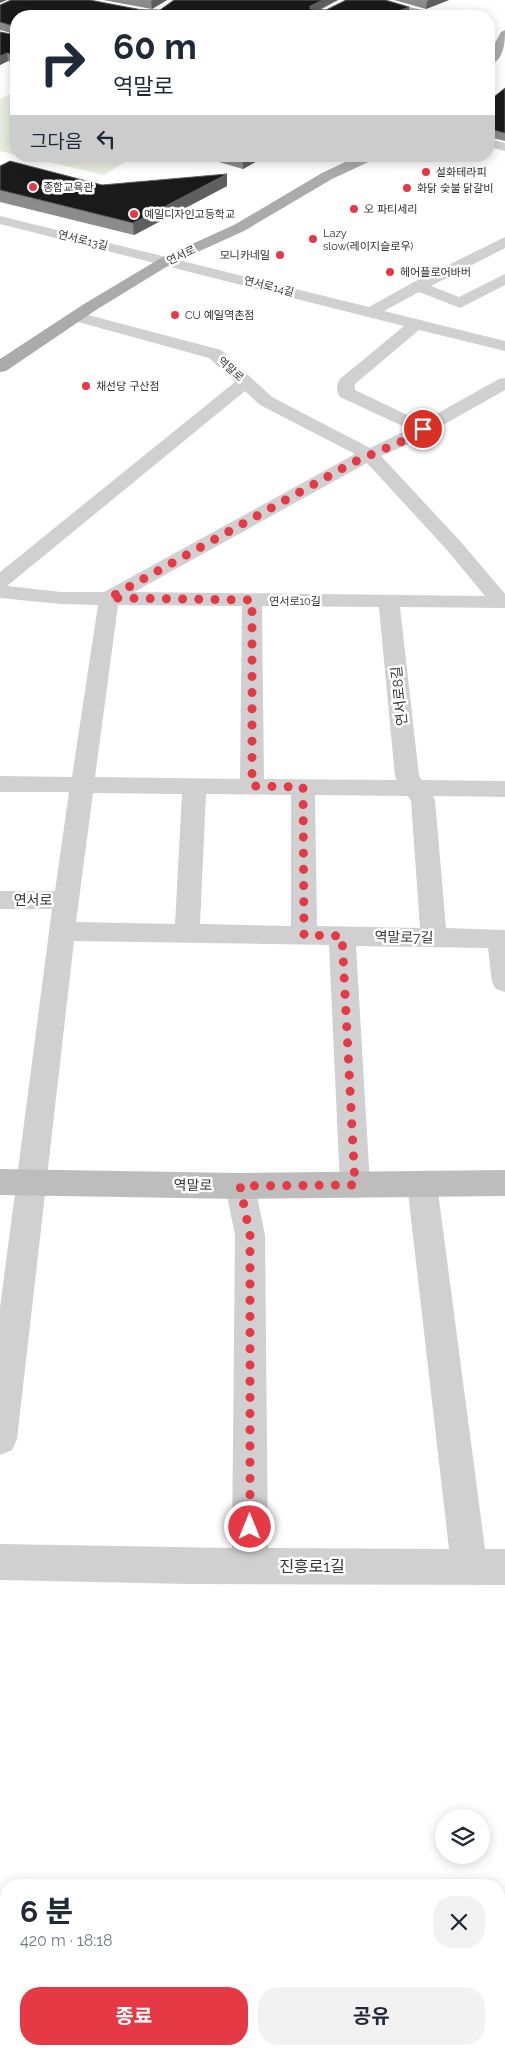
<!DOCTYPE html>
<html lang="ko">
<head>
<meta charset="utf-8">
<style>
	:root { --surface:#fff; --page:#f2f2f3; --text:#1f2937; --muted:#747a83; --accent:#e63946 }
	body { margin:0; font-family:Raleway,"Noto Sans KR",sans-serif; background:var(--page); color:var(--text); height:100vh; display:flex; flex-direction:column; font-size:19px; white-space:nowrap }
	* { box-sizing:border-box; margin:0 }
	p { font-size:16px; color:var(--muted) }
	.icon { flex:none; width:28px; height:28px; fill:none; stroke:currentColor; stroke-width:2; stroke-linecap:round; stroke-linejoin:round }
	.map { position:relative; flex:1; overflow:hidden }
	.side { position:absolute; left:0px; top:1879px; width:505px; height:176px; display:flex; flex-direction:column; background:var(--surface); border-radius:20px 20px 0 0; box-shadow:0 2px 12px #0003 }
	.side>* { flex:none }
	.banner { position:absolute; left:10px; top:10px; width:485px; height:152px; border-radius:20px; box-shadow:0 2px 12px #0003; background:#fff; color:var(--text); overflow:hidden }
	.buttons { position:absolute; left:435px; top:1809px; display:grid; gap:10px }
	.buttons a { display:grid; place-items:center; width:55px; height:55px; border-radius:50%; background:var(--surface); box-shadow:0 2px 12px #0003; font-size:25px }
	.pin { position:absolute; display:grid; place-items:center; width:42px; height:42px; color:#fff; margin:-21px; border:2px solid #fff; border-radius:50%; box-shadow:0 1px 5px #0007 }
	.me { position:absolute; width:55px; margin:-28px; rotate:0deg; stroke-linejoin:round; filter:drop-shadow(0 0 4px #0008) }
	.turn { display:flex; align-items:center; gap:18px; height:105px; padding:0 20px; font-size:22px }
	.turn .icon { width:65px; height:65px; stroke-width:2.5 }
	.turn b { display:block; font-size:35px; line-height:42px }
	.then { display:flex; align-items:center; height:48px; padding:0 20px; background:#0003; gap:10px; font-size:19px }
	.round { display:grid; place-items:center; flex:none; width:52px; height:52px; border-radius:20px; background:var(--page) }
	.head { display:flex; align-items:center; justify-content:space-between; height:85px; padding:0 20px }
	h1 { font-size:30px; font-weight:700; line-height:38px }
	.action { display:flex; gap:10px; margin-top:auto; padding:10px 20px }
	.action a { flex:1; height:58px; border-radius:20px; background:var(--accent); color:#fff; font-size:20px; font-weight:700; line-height:58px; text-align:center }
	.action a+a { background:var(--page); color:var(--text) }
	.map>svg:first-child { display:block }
	.green { fill:#e6ecdf }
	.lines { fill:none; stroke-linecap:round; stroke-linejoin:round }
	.street { fill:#d0d0d0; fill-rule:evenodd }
	.secondary { fill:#bdbdbd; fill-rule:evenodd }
	.primary { fill:#ababab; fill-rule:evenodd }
	.wall { fill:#8c8c8c }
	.shaded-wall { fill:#5f5f5f }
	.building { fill:#1a1a1a; stroke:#5f5f5f }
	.route { stroke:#e63946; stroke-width:9; stroke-dasharray:0 16.2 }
	.poi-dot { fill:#e63946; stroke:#fff; stroke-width:2 }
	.labels { text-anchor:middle; stroke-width:5; stroke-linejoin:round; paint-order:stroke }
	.far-poi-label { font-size:11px; fill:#333; stroke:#fff; text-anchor:start }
	.far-street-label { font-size:11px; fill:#333; stroke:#fff }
	.street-label { font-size:14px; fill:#333; stroke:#fff }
	.near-street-label { font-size:16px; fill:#333; stroke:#fff }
</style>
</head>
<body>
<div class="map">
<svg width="505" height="2054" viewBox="0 0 505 2054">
	<rect width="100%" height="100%" fill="#fff"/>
	<!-- green -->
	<path class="green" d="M 12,93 L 16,94 L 16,155 L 0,151 L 0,99 Z
		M 23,156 L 135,156 L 104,175 Z"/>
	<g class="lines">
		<!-- street -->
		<path class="street" d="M 489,139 L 505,143 L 505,151 L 489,147 Z
			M 0,216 L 369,307 L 412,283 L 505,237 L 505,248 L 431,286 L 459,297 L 505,274 L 505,285 L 460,308 L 419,292 L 384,311 L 505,341 L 505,351 L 419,330 L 355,384 L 355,390 L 422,422 L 499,379 L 505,378 L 505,390 L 411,443 L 381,456 L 461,542 L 505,594 L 505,608 L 400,607 L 419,776 L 422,780 L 505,781 L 505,797 L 433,796 L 435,800 L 446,928 L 505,930 L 505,992 L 496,989 L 492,982 L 488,948 L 356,946 L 370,1185 L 366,1194 L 355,1198 L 344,1194 L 340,1185 L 329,945 L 74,941 L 17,1439 L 12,1450 L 0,1455 L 0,1308 L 52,909 L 0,909 L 0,891 L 55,891 L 69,792 L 0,792 L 0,776 L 72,777 L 98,605 L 61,604 L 0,598 L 0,572 L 235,382 L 209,358 L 71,320 L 69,317 L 71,314 L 77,312 L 221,350 L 272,397 L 370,448 L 409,429 L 340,397 C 336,391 336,385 340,379 L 404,326 L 0,224 ZM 245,391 L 260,405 L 355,454 L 104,592 L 61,592 L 7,586 ZM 367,463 L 447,550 L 485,596 L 134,592 ZM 118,605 L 242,606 L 240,779 L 95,777 ZM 262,606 L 379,607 L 395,777 L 397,780 L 264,779 ZM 93,793 L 182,794 L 175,924 L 76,922 ZM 206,794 L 291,795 L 291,926 L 200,924 ZM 315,795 L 408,796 L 411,801 L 420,928 L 317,926 Z
			M 422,1171 L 433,1175 L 437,1184 L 485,1549 L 505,1549 L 505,1585 L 189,1584 L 0,1580 L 0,1544 L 232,1548 L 235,1235 L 225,1186 L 229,1177 L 240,1173 L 251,1177 L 255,1186 L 265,1235 L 268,1548 L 449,1549 L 407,1184 L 411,1175 Z"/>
		<!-- secondary -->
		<path class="secondary" d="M 0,1169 L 240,1173 L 505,1170 L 505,1196 L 240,1199 L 0,1195 Z"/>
		<!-- primary -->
		<path class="primary" d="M 369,0 L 387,0 L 413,8 L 444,14 L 446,16 L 411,14 L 371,2 Z
			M 505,30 C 505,43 504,61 489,65 L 489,54 L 501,32 Z
			M 358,156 L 377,156 L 375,159 L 332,179 L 244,231 L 171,264 L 96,310 L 6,371 L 0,372 L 0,359 L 84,304 L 161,258 L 234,225 L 322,173 Z"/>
	</g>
	<!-- wall -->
	<path class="wall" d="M 103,0 L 167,0 L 152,9 Z
		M 338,0 L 320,10 L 409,7 L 409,15 L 16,16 L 16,63 L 8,61 L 0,65 L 0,32 L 15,34 L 0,30 L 0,5 L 160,10 Z
		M 394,0 L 449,0 L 426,9 Z
		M 505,88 L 505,141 L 489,137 L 489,101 Z
		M 198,156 L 266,156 L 243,169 Z
		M 0,166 L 102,185 L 227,186 L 134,235 L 0,202 Z"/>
	<!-- shaded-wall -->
	<path class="shaded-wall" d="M 0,0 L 7,0 L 0,3 Z
		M 153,0 L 167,0 L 152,9 L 151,1 Z
		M 323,0 L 338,0 L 310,14 L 310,6 Z
		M 429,0 L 449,0 L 426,9 L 427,1 Z
		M 409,7 L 409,15 L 406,16 L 385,16 Z
		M 7,53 L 8,61 L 0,65 L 0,56 Z
		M 250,156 L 266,156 L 243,169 L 243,160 Z
		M 227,174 L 227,186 L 134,235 L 133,223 Z"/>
	<!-- building -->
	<path class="building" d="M 11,0 L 90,0 L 142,10 L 160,10 L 174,0 L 323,0 L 310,6 L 310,9 L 326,10 L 346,0 L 385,0 L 409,7 L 385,16 L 16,16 L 16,27 L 0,22 L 0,5 Z
		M 0,32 L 15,35 L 16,33 L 16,55 L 7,53 L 0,56 Z
		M 505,88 L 505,133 L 490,129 L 489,131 L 489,101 Z
		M 229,156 L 250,156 L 243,160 Z
		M 10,161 L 102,185 L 227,174 L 133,223 L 0,190 L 0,166 Z"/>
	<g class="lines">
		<!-- route -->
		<path class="route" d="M 250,1527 L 250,1235 L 240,1186 L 355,1185 L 342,936 L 304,935 L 303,787 L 252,786 L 252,600 L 109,598 L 354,462 L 405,440 L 423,429"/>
	</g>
	<!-- markers -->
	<g class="poi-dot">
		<circle cx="426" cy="172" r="5"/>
		<circle cx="33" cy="187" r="5"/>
		<circle cx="407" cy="188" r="5"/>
		<circle cx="354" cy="209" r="5"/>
		<circle cx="134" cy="214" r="5"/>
		<circle cx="313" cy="239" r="5"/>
		<circle cx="280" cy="255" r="5"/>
		<circle cx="390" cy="272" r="5"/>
		<circle cx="175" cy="315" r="5"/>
		<circle cx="86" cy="386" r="5"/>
	</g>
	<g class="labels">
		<!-- far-poi labels -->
		<g class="far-poi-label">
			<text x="436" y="176">설화테라피</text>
			<text x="43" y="191">종합교육관</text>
			<text x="417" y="192">화닭 숯불 닭갈비</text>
			<text x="364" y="213">오 파티세리</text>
			<text x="144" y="218">예일디자인고등학교</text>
			<text x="323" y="237">Lazy<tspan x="323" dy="13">slow(레이지슬로우)</tspan></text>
			<text x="270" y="259" text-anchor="end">모니카네일</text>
			<text x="400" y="276">헤어플로어바버</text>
			<text x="185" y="319">CU 예일역촌점</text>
			<text x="96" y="390">채선당 구산점</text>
		</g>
		<!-- far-street labels -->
		<g class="far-street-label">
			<text transform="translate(83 240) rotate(14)" y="4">연서로13길</text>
			<text transform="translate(181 255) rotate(-25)" y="4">연서로</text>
			<text transform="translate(269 286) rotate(14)" y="4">연서로14길</text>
			<text transform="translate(231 369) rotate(42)" y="4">역말로</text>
			<text x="295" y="605">연서로10길</text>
		</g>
		<!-- street labels -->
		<g class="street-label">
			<text transform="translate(399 696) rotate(-96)" y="5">연서로8길</text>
			<text x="33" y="905">연서로</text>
			<text transform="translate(404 937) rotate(1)" y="5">역말로7길</text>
			<text transform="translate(193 1185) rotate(1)" y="5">역말로</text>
		</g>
		<!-- near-street labels -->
		<g class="near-street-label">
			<text x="312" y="1572">진흥로1길</text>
		</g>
	</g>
</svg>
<div class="buttons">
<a><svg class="icon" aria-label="layers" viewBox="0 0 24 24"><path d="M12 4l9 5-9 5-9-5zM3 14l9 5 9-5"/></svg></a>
</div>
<div class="pin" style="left:423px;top:429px;background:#d93025"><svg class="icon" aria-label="arrive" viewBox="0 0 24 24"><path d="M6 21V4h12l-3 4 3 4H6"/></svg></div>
<svg class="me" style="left:250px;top:1527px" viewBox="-20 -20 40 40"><circle r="17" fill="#e63946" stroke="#fff" stroke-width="3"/><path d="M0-11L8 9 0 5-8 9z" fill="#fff"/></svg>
<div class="banner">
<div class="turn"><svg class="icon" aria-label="right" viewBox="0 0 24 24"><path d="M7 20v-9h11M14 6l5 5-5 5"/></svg><div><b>60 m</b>역말로</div></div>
<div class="then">그다음<svg class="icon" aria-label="left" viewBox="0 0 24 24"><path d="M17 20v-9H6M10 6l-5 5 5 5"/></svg></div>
</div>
<section class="side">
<div class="head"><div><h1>6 분</h1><p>420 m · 18:18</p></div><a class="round"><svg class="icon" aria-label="close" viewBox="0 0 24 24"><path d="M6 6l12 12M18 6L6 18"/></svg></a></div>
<div class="action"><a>종료</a><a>공유</a></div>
</section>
</div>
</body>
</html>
